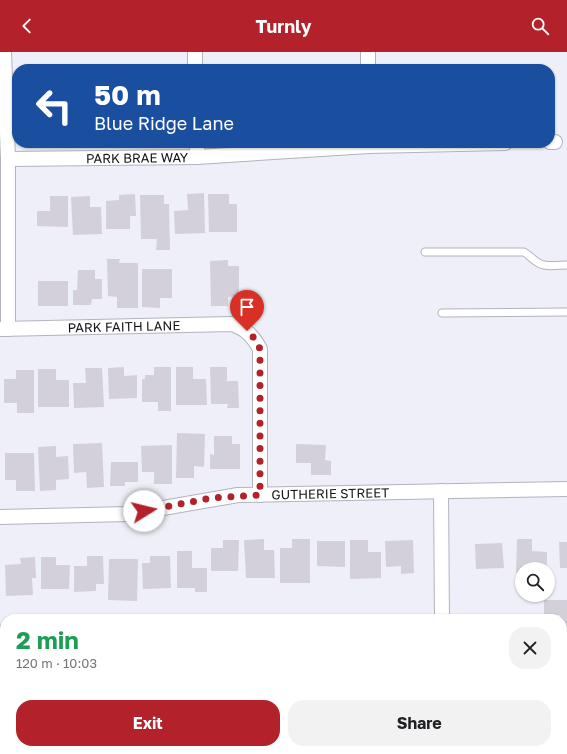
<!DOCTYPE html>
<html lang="en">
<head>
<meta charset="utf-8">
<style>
	:root { --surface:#fff; --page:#f2f2f2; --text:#202124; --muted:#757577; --accent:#b3222a }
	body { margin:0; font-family:"Golos Text",sans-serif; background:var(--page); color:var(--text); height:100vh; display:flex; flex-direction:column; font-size:15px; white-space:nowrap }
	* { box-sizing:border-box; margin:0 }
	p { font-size:13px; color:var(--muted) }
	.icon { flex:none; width:22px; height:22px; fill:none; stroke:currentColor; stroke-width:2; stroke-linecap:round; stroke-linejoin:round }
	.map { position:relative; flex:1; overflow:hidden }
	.side { position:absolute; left:0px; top:562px; width:567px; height:140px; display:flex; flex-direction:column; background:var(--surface); border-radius:16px 16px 0 0; box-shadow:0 1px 3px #0004 }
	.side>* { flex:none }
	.guide { position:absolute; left:12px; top:12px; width:543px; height:84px; border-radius:16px; box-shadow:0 1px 3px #0004; background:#1a4fa0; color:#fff; overflow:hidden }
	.fabs { position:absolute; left:515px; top:510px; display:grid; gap:8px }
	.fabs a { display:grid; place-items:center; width:40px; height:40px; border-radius:50%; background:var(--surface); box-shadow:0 1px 3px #0004; font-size:20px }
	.pin { position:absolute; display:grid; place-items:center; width:34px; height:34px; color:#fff; margin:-41px -17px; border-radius:50% 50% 50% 0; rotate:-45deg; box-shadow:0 0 4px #0007 }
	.pin .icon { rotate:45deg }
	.me { position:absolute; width:44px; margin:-22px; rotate:81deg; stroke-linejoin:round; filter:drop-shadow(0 0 3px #0008) }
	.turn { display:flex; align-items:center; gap:14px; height:84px; padding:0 16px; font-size:18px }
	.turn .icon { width:52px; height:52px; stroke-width:2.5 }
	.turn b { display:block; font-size:28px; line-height:34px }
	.round { display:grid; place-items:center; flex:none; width:42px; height:42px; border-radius:16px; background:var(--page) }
	.head { display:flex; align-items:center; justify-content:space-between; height:68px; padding:0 16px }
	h1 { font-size:24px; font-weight:700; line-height:30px; color:#1e9e55 }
	.cta { display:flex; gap:8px; margin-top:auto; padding:8px 16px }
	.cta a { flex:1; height:46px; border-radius:16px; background:var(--accent); color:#fff; font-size:16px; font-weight:700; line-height:46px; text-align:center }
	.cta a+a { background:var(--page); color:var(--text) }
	header { display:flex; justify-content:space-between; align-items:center; height:52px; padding:0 16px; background:var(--accent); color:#fff; font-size:18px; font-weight:700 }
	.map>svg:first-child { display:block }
	.building { fill:#d4d0d9 }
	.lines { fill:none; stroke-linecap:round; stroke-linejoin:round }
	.service-casing { stroke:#b3b3bd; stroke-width:9 }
	.minor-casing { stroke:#b3b3bd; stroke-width:16 }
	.service { stroke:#fff; stroke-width:7 }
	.minor { stroke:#fff; stroke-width:14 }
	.route { stroke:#b3222a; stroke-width:7; stroke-dasharray:0 12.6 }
	.labels { text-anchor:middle; stroke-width:3.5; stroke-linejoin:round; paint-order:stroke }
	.street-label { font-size:13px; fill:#151519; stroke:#fff }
</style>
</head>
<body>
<header><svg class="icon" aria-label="back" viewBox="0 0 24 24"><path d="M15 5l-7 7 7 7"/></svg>Turnly<svg class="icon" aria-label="search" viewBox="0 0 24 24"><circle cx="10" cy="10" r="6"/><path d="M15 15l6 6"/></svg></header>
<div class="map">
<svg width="567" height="702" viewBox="0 0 567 702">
	<rect width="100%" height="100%" fill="#efeff9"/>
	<!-- building -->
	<path class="building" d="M 204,141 L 205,181 L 175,182 L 174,159 L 188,158 L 187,142 Z
		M 135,142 L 136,164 L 130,164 L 130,177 L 106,177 L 106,149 L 119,148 L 119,143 Z
		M 208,142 L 229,142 L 229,152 L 237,152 L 237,180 L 209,180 Z
		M 140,143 L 164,143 L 164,152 L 169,152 L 170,198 L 156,198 L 157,187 L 141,187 Z
		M 50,144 L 68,144 L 68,175 L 37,174 L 37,159 L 50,159 Z
		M 90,144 L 90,155 L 101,155 L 102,182 L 73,183 L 71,145 Z
		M 107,207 L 120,207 L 119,211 L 138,211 L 138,256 L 117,256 L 117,245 L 108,244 Z
		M 228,208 L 228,214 L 239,214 L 239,244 L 228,245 L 228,254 L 211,254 L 210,209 Z
		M 142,217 L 172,217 L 172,246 L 160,246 L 160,256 L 142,255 Z
		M 78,218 L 95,218 L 95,227 L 102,227 L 102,247 L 92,247 L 91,253 L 73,253 L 73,238 L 77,238 Z
		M 38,229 L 68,229 L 68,254 L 38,254 Z
		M 124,315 L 124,324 L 137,323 L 137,346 L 109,347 L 108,316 Z
		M 154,315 L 171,315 L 171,359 L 158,359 L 158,350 L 142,350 L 142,327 L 145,327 L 145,323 L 154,323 Z
		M 176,315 L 193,315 L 193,327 L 206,327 L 207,353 L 176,353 Z
		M 210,315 L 227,315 L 227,329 L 238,329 L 239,356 L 227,356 L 228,352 L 211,352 Z
		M 85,316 L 102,316 L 104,355 L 74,356 L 73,331 L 86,331 Z
		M 38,317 L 56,317 L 56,328 L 69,328 L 69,355 L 38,355 Z
		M 16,318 L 34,318 L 34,361 L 17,361 L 17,351 L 4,351 L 4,327 L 16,327 Z
		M 177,381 L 205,382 L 204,415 L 194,414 L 194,426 L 176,426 Z
		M 214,384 L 232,384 L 232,392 L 240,392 L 240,417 L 210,417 L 210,402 L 214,403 Z
		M 102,391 L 104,435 L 87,436 L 86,420 L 74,421 L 73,392 Z
		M 296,392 L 326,393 L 325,408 L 331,409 L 331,423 L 311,423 L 311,411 L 296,411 Z
		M 172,393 L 172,432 L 154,432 L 154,420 L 142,420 L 141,394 Z
		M 56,394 L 56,405 L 68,404 L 69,427 L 56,428 L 56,438 L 40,439 L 38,395 Z
		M 5,401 L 34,401 L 35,439 L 16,439 L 16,428 L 5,428 Z
		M 111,410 L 138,410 L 138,430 L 125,430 L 125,434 L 110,434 Z
		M 264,487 L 264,498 L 274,498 L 275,526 L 246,526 L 244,488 Z
		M 292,487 L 310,487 L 310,531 L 280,531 L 280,496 L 292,496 Z
		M 517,487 L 532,487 L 532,499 L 547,500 L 547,517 L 522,517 L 522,521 L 516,521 Z
		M 223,488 L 239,488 L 238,519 L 211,519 L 211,496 L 223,496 Z
		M 350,488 L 368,488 L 368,500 L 381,500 L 381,526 L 350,527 Z
		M 413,488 L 414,521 L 401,522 L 401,514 L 386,515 L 385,489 Z
		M 317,489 L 345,489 L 345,515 L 317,514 Z
		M 559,490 L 567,490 L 567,516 L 560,516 Z
		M 502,491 L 504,516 L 476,517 L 475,492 Z
		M 177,499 L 192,499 L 192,516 L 207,516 L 207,540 L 195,540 L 195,536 L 177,536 Z
		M 87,504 L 103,504 L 104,532 L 96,532 L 96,539 L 74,540 L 74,514 L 87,514 Z
		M 150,504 L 170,504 L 171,536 L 143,537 L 142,511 L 150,511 Z
		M 35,505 L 36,526 L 32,526 L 33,543 L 6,544 L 5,513 L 21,512 L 20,506 Z
		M 41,505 L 56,505 L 56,513 L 70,513 L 69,537 L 41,537 Z
		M 109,507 L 138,507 L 137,549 L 108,548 Z
		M 544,548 L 567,548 L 567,576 L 562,576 L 560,563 L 544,563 Z
		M 402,563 L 416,563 L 416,567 L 402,567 Z
		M 137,565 L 158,565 L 158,567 L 137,567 Z
		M 0,572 L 5,572 L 5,601 L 0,601 Z
		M 562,623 L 567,623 L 567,644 L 562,644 Z
		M 562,663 L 567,663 L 567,678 L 562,678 Z
		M 2,688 L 5,688 L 5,697 L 32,697 L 32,702 L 2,702 Z
		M 37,697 L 65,697 L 65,702 L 37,702 Z
		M 77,697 L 106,697 L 106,702 L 77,702 Z
		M 110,697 L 141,697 L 141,702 L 110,702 Z
		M 150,697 L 178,697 L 178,702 L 150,701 Z
		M 183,697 L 214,697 L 214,702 L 183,702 Z
		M 219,697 L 247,697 L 247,699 L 219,700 Z
		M 257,697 L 288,697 L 288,702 L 257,702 Z
		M 293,697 L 322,697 L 323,702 L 293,702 Z
		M 329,697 L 359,697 L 359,702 L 329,702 Z"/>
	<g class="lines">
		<defs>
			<path id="service" d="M 425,200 L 524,200 C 529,203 532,207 537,210 C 545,216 558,213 567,213
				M 442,261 L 567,260"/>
			<g id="minor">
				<path d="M 4,0 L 8,107 L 8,277"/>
				<path d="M 195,0 L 195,17"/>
				<path d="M 368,0 L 368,17"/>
				<path d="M 550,90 L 555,90"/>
				<path d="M 197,91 L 197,105"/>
				<path id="s1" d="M 8,107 L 197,105 L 369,94 L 505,91"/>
				<path id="s2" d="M 0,277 L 232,272 C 246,277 253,284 260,297 L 260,443"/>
				<path d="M 441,439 L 442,567"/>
				<path id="s3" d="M 0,465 L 129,462 L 238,443 L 567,437"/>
				<path d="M 0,636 L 5,636"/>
				<path d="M 444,697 L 444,702"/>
			</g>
		</defs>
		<!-- service casing -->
		<use href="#service" class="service-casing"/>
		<!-- minor casing -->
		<use href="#minor" class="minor-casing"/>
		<!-- service -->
		<use href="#service" class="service"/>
		<!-- minor -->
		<use href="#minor" class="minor"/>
	</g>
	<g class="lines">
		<!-- route -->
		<path class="route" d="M 144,459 L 211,446 L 260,443 L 260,297 L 255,287 L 247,279"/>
	</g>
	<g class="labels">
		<!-- street labels -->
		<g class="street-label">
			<text dy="5" stroke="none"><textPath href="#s1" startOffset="129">PARK BRAE WAY</textPath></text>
			<text dy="5" stroke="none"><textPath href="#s2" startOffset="124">PARK FAITH LANE</textPath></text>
			<text dy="5" stroke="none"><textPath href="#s3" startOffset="332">GUTHERIE STREET</textPath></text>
		</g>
	</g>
</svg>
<div class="fabs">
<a><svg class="icon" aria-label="search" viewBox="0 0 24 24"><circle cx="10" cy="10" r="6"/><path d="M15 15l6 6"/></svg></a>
</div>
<div class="pin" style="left:247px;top:279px;background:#d93025"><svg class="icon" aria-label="arrive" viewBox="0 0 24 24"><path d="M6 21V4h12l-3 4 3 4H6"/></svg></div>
<svg class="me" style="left:144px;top:459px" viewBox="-20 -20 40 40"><circle r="19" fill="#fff"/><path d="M0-13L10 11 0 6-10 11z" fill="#b3222a"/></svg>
<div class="guide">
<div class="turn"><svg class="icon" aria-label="left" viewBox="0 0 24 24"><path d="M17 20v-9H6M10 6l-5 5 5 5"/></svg><div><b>50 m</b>Blue Ridge Lane</div></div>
</div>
<section class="side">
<div class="head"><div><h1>2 min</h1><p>120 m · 10:03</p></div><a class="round"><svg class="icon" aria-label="close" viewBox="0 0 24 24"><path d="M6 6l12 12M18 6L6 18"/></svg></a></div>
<div class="cta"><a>Exit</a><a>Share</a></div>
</section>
</div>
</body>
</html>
